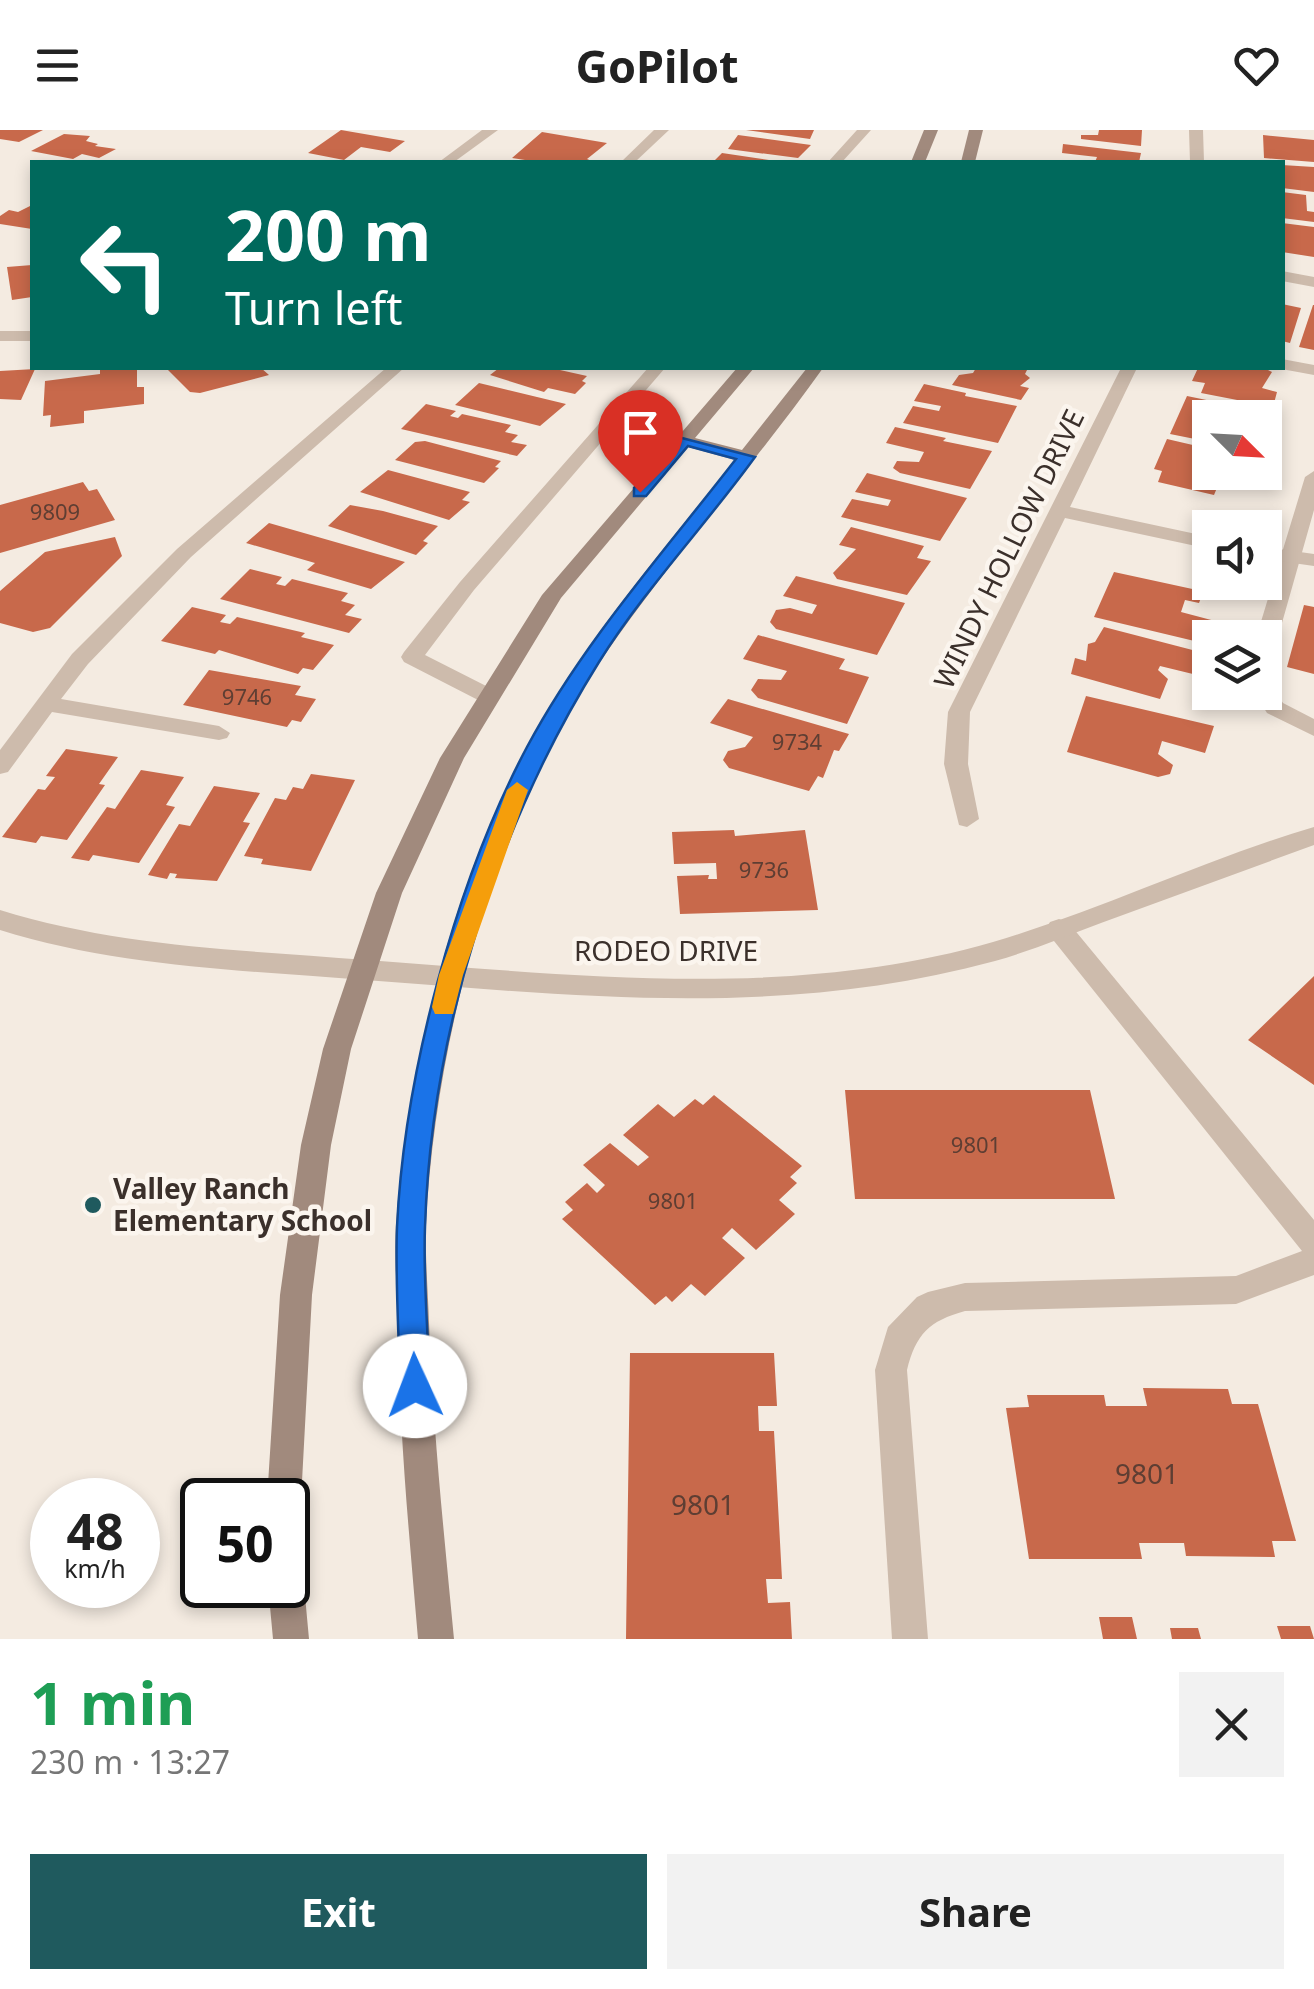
<!DOCTYPE html>
<html lang="en">
<head>
<meta charset="utf-8">
<style>
	:root { --surface:#fff; --page:#f2f2f2; --text:#222; --muted:#767676; --accent:#1f5a5e }
	body { margin:0; font-family:"Noto Sans",sans-serif; background:var(--page); color:var(--text); height:100vh; display:flex; flex-direction:column; font-size:38px; white-space:nowrap }
	* { box-sizing:border-box; margin:0 }
	p { font-size:32px; color:var(--muted) }
	.icon { flex:none; width:55px; height:55px; fill:none; stroke:currentColor; stroke-width:2; stroke-linecap:round; stroke-linejoin:round }
	.map { position:relative; height:1509px; overflow:hidden }
	.panel { display:flex; flex-direction:column; background:var(--surface); flex:1 }
	.panel>* { flex:none }
	.banner { position:absolute; left:30px; top:30px; width:1255px; height:210px; border-radius:0px; box-shadow:0 5px 15px #0003; background:#00695c; color:#fff; overflow:hidden }
	.needle { width:65px; rotate:114deg }
	.controls { position:absolute; left:1192px; top:270px; display:grid; gap:20px }
	.controls a { display:grid; place-items:center; width:90px; height:90px; border-radius:0px; background:var(--surface); box-shadow:0 5px 15px #0003; font-size:50px }
	.speed { position:absolute; left:30px; top:1348px; display:flex; gap:20px; font-size:50px; font-weight:700; text-align:center }
	.speed>* { display:grid; place-content:center; width:130px; height:130px; border-radius:50%; background:var(--surface); box-shadow:0 5px 15px #0003; line-height:1 }
	.speed small { font-size:25px; font-weight:400 }
	.speed .limit { border:5px solid #111; border-radius:15px; background:#fff; color:#111 }
	.pin { position:absolute; display:grid; place-items:center; width:85px; height:85px; color:#fff; margin:-102px -42px; border-radius:50% 50% 50% 0; rotate:-45deg; box-shadow:0 0 10px #0007 }
	.pin .icon { rotate:45deg }
	.me { position:absolute; width:110px; margin:-55px; rotate:358deg; stroke-linejoin:round; filter:drop-shadow(0 0 8px #0008) }
	.turn { display:flex; align-items:center; gap:35px; height:210px; padding:0 30px; font-size:45px }
	.turn .icon { width:130px; height:130px; stroke-width:2.5 }
	.turn b { display:block; font-size:70px; line-height:85px }
	.round { display:grid; place-items:center; flex:none; width:105px; height:105px; border-radius:0px; background:var(--page) }
	.overview { display:flex; align-items:center; justify-content:space-between; height:170px; padding:0 30px }
	h1 { font-size:60px; font-weight:700; line-height:75px; color:#1e9e55 }
	.button { display:flex; gap:20px; margin-top:auto; padding:20px 30px }
	.button a { flex:1; height:115px; border-radius:0px; background:var(--accent); color:#fff; font-size:40px; font-weight:700; line-height:115px; text-align:center }
	.button a+a { background:var(--page); color:var(--text) }
	header { display:flex; justify-content:space-between; align-items:center; height:130px; padding:0 30px; background:var(--surface); font-size:45px; font-weight:700 }
	.map>svg:first-child { display:block }
	.building { fill:#c8694b }
	.lines { fill:none; stroke-linecap:round; stroke-linejoin:round }
	.service { fill:#cdbbac; fill-rule:evenodd }
	.minor { fill:#cdbbac; fill-rule:evenodd }
	.tertiary { fill:#cdbbac; fill-rule:evenodd }
	.secondary { fill:#a18a7d; fill-rule:evenodd }
	.route { fill:#1a73e8; stroke:#114b97; stroke-width:2.5 }
	.slow { fill:#f59e0b }
	.poi-dot { fill:#1f5a5e; stroke:#fbf5ee; stroke-width:4 }
	.labels { text-anchor:middle; stroke-width:9; stroke-linejoin:round; paint-order:stroke }
	.number-label { font-size:22px; fill:#5e3e33 }
	.street-label { font-size:28px; fill:#3b302b; stroke:#fbf5ee }
	.poi-label { font-size:28px; font-weight:bold; fill:#3b302b; stroke:#fbf5ee; text-anchor:start }
	.near-number-label { font-size:28px; fill:#5e3e33 }
</style>
</head>
<body>
<header><svg class="icon" aria-label="menu" viewBox="0 0 24 24"><path d="M4 6h16M4 12h16M4 18h16"/></svg>GoPilot<svg class="icon" aria-label="heart" viewBox="0 0 24 24"><path d="M12 20l-8-8c-3-5 5-10 8-4 3-6 11-1 8 4z"/></svg></header>
<div class="map">
<svg width="1314" height="1509" viewBox="0 0 1314 1509">
	<rect width="100%" height="100%" fill="#f4ebe1"/>
	<!-- building -->
	<path class="building" d="M 0,0 L 43,0 L 19,12 L 0,9 Z
		M 341,0 L 405,11 L 390,22 L 361,17 L 344,30 L 308,23 Z
		M 746,0 L 814,0 L 810,9 Z
		M 1099,0 L 1142,0 L 1141,16 L 1081,9 L 1081,5 L 1098,5 Z
		M 542,2 L 607,13 L 587,29 L 594,32 L 538,32 L 512,28 Z
		M 64,4 L 90,6 L 86,11 L 98,14 L 95,16 L 116,19 L 99,28 L 82,24 L 73,29 L 31,21 Z
		M 738,5 L 811,15 L 798,28 L 728,19 Z
		M 1263,5 L 1314,10 L 1314,32 L 1264,28 Z
		M 1063,14 L 1141,23 L 1139,32 L 1095,32 L 1097,27 L 1062,23 Z
		M 722,23 L 769,30 L 769,32 L 713,32 Z
		M 1282,35 L 1314,37 L 1314,62 L 1282,58 Z
		M 1282,62 L 1306,65 L 1307,81 L 1314,82 L 1314,92 L 1282,88 Z
		M 32,75 L 32,99 L 0,94 L 0,86 L 9,80 L 18,82 Z
		M 1282,93 L 1314,97 L 1314,127 L 1282,122 Z
		M 32,135 L 32,167 L 12,170 L 7,137 Z
		M 1282,174 L 1301,178 L 1290,213 L 1282,211 Z
		M 1313,175 L 1314,175 L 1314,220 L 1299,217 Z
		M 100,238 L 137,238 L 137,257 L 144,257 L 144,274 L 84,281 L 84,293 L 50,297 L 51,285 L 43,286 L 45,251 L 100,244 Z
		M 166,238 L 261,238 L 269,245 L 200,263 L 190,262 Z
		M 499,238 L 551,238 L 587,246 L 582,251 L 586,253 L 575,264 L 548,258 L 544,262 L 490,245 Z
		M 976,238 L 1028,238 L 1025,244 L 1030,248 L 1020,256 L 1029,258 L 1021,270 L 952,255 L 959,245 L 973,243 Z
		M 1198,238 L 1266,239 L 1272,242 L 1262,258 L 1277,262 L 1273,277 L 1201,263 L 1205,253 L 1192,251 Z
		M 35,239 L 21,270 L 0,269 L 0,241 Z
		M 479,253 L 566,274 L 540,296 L 455,275 Z
		M 924,254 L 966,263 L 965,266 L 1017,276 L 998,313 L 903,293 L 913,276 L 939,281 L 941,276 L 914,271 Z
		M 1187,266 L 1260,281 L 1259,288 L 1210,288 L 1210,312 L 1170,304 Z
		M 426,274 L 456,281 L 450,286 L 458,288 L 462,284 L 511,295 L 505,302 L 518,305 L 511,312 L 527,315 L 517,326 L 401,299 Z
		M 895,297 L 946,308 L 943,311 L 992,321 L 970,359 L 900,343 L 893,338 L 897,331 L 919,332 L 924,322 L 886,313 Z
		M 1167,309 L 1210,319 L 1210,342 L 1265,342 L 1265,331 L 1270,332 L 1265,349 L 1242,344 L 1238,357 L 1219,353 L 1214,365 L 1158,352 L 1162,341 L 1154,339 Z
		M 425,311 L 501,331 L 495,337 L 499,338 L 484,353 L 395,330 L 415,312 Z
		M 388,340 L 470,362 L 462,370 L 470,372 L 449,390 L 360,362 Z
		M 867,343 L 967,368 L 940,411 L 841,387 L 852,369 L 888,376 L 891,370 L 855,362 Z
		M 83,352 L 89,361 L 97,359 L 115,390 L 0,423 L 0,375 Z
		M 350,375 L 383,381 L 438,396 L 423,411 L 428,413 L 416,425 L 328,396 Z
		M 269,393 L 405,432 L 371,459 L 307,440 L 315,433 L 246,413 Z
		M 851,397 L 924,416 L 917,428 L 931,431 L 907,465 L 837,449 L 833,443 L 856,419 L 839,415 Z
		M 115,407 L 122,426 L 50,498 L 33,502 L 0,493 L 0,461 L 45,422 Z
		M 250,439 L 282,447 L 276,454 L 285,456 L 292,449 L 348,463 L 341,471 L 355,475 L 345,485 L 362,489 L 349,503 L 220,469 Z
		M 1114,442 L 1197,460 L 1202,465 L 1199,473 L 1185,470 L 1181,482 L 1215,491 L 1207,514 L 1094,487 Z
		M 796,446 L 905,473 L 877,525 L 776,499 L 770,492 L 776,480 L 790,478 L 812,484 L 817,475 L 783,466 Z
		M 1304,475 L 1314,477 L 1314,544 L 1287,537 Z
		M 192,477 L 226,485 L 220,492 L 230,494 L 237,487 L 305,503 L 301,507 L 334,515 L 313,540 L 303,538 L 298,544 L 219,520 L 215,524 L 161,511 Z
		M 1104,497 L 1204,523 L 1197,545 L 1160,536 L 1158,540 L 1168,549 L 1160,569 L 1071,544 L 1075,528 L 1086,531 L 1088,514 L 1095,512 Z
		M 758,505 L 845,529 L 839,539 L 869,547 L 847,594 L 758,568 L 751,560 L 758,549 L 781,550 L 787,541 L 743,529 Z
		M 209,540 L 301,556 L 295,565 L 316,569 L 301,592 L 292,590 L 287,597 L 183,575 Z
		M 1086,566 L 1214,596 L 1205,623 L 1162,611 L 1158,624 L 1173,635 L 1170,644 L 1158,647 L 1067,622 Z
		M 728,569 L 849,604 L 839,621 L 834,620 L 823,648 L 818,646 L 809,661 L 729,638 L 723,630 L 728,621 L 745,617 L 753,607 L 710,593 Z
		M 66,619 L 118,627 L 99,654 L 105,655 L 67,710 L 41,706 L 36,713 L 2,707 L 38,659 L 45,660 L 55,647 L 46,646 Z
		M 141,640 L 184,647 L 166,675 L 175,677 L 139,733 L 93,725 L 89,731 L 71,728 L 107,677 L 115,679 Z
		M 311,644 L 355,650 L 311,741 L 261,734 L 263,729 L 244,726 L 275,668 L 286,670 L 293,657 L 303,659 Z
		M 214,656 L 260,663 L 243,692 L 250,693 L 217,751 L 175,748 L 177,744 L 170,743 L 167,749 L 148,745 L 179,694 L 190,696 Z
		M 734,700 L 735,706 L 805,700 L 818,780 L 680,784 L 677,746 L 709,745 L 708,749 L 717,749 L 716,733 L 674,734 L 672,702 Z
		M 1314,846 L 1314,955 L 1248,910 Z
		M 845,960 L 1090,960 L 1115,1069 L 855,1069 Z
		M 714,965 L 802,1036 L 790,1047 L 797,1053 L 779,1070 L 795,1084 L 756,1120 L 732,1098 L 722,1108 L 745,1128 L 705,1166 L 691,1154 L 672,1172 L 666,1166 L 655,1175 L 562,1089 L 573,1080 L 565,1072 L 587,1053 L 597,1063 L 605,1055 L 583,1035 L 610,1013 L 638,1036 L 649,1027 L 623,1005 L 658,974 L 674,987 L 695,969 L 703,975 Z
		M 630,1223 L 774,1223 L 777,1276 L 758,1276 L 759,1301 L 774,1301 L 782,1449 L 766,1449 L 768,1473 L 790,1472 L 792,1509 L 626,1509 Z
		M 1143,1258 L 1228,1259 L 1232,1274 L 1258,1274 L 1296,1411 L 1272,1411 L 1275,1427 L 1186,1426 L 1184,1413 L 1139,1413 L 1142,1429 L 1029,1429 L 1006,1278 L 1029,1277 L 1027,1265 L 1104,1265 L 1106,1276 L 1147,1276 Z
		M 1099,1487 L 1132,1487 L 1137,1509 L 1103,1509 Z
		M 1277,1496 L 1310,1496 L 1314,1509 L 1281,1509 Z
		M 1170,1498 L 1198,1498 L 1201,1509 L 1172,1509 Z"/>
	<g class="lines">
		<!-- service -->
		<path class="service" d="M 654,0 L 669,0 L 635,32 L 621,32 Z
			M 1282,229 L 1314,235 L 1314,245 L 1276,238 L 1282,238 Z
			M 386,238 L 404,238 L 191,427 L 88,534 L 61,569 L 219,596 L 230,603 L 227,608 L 219,610 L 52,582 L 8,642 L 0,644 L 0,620 L 72,524 L 177,419 Z
			M 1314,341 L 1314,380 L 1276,514 L 1265,521 L 1265,508 L 1256,508 L 1305,347 Z
			M 1265,555 L 1273,557 L 1283,573 L 1314,589 L 1314,606 L 1267,583 L 1254,562 L 1265,562 Z
			M 1059,789 L 1068,792 L 1314,1090 L 1314,1145 L 1236,1174 L 965,1181 C 929,1191 916,1204 907,1240 L 928,1509 L 892,1509 L 875,1240 L 888,1197 L 917,1167 L 928,1162 L 965,1153 L 1236,1146 L 1302,1121 L 1050,806 L 1046,799 L 1050,792 Z"/>
		<!-- minor -->
		<path class="minor" d="M 482,0 L 498,0 L 454,32 L 439,32 Z
			M 857,0 L 871,0 L 842,32 L 828,32 Z
			M 1189,0 L 1203,0 L 1204,32 L 1190,32 Z
			M 1282,141 L 1314,147 L 1314,157 L 1282,151 Z
			M 0,201 L 32,201 L 32,211 L 0,211 Z
			M 648,238 L 665,238 L 474,460 L 425,525 L 496,561 L 499,566 L 496,571 L 480,571 L 404,532 L 401,527 L 404,522 L 460,452 Z
			M 1121,238 L 1137,238 L 1070,377 L 1210,407 L 1210,419 L 1065,388 L 970,582 L 968,634 L 979,689 L 967,697 L 959,695 L 944,634 L 948,582 Z
			M 1265,417 L 1314,424 L 1314,436 L 1265,429 Z"/>
		<!-- tertiary -->
		<path class="tertiary" d="M 1314,697 L 1314,715 C 1243,741 1172,767 1101,793 C 1066,806 1031,821 995,831 C 781,889 581,866 365,850 C 242,840 118,837 0,800 L 0,780 C 119,817 243,820 367,830 C 575,845 789,871 993,812 C 1102,780 1205,729 1314,697 Z"/>
		<!-- secondary -->
		<path class="secondary" d="M 924,0 L 938,0 L 925,32 L 911,32 Z
			M 969,0 L 983,0 L 975,32 L 961,32 Z
			M 737,238 L 754,238 L 695,308 L 742,320 L 807,238 L 823,238 C 753,336 672,427 604,526 C 496,681 435,908 426,1095 C 425,1128 428,1161 429,1193 C 433,1299 444,1404 454,1509 L 418,1509 C 409,1403 399,1299 398,1193 C 397,1160 394,1127 396,1094 C 407,939 453,754 527,617 C 582,513 662,422 735,330 L 688,317 L 561,468 L 464,628 L 402,763 L 351,919 L 331,1015 L 312,1165 L 301,1370 L 296,1382 L 288,1386 L 288,1370 L 267,1370 L 280,1165 L 301,1015 L 323,919 L 376,763 L 440,628 L 542,465 Z
			M 288,1438 L 299,1442 L 304,1455 L 309,1509 L 273,1509 L 268,1455 L 288,1455 Z"/>
	</g>
	<!-- route -->
	<path class="route" d="M 678,307 L 755,327 C 705,396 644,460 599,532 C 497,695 431,903 425,1097 C 423,1149 428,1203 430,1256 L 426,1266 L 415,1270 L 405,1266 L 400,1256 C 399,1203 395,1149 397,1097 C 404,945 456,751 527,617 C 583,512 664,422 736,329 L 688,316 L 646,366 L 634,366 L 634,358 Z"/>
	<!-- slow -->
	<path class="slow" d="M 517,652 L 528,660 L 463,845 L 453,884 L 435,884 L 432,877 L 439,845 L 507,660 Z"/>
	<!-- markers -->
	<circle class="poi-dot" cx="93" cy="1075" r="10"/>
	<g class="labels">
		<!-- number labels -->
		<g class="number-label">
			<text x="55" y="390">9809</text>
			<text x="247" y="575">9746</text>
			<text x="797" y="620">9734</text>
			<text x="764" y="748">9736</text>
			<text x="976" y="1023">9801</text>
			<text x="673" y="1079">9801</text>
		</g>
		<!-- street labels -->
		<g class="street-label">
			<text transform="translate(1009 419) rotate(-64)" y="10">WINDY HOLLOW DRIVE</text>
			<text x="666" y="831">RODEO DRIVE</text>
		</g>
		<!-- poi labels -->
		<g class="poi-label">
			<text x="113" y="1069">Valley Ranch<tspan x="113" dy="32">Elementary School</tspan></text>
		</g>
		<!-- near-number labels -->
		<g class="near-number-label">
			<text x="1147" y="1354">9801</text>
			<text x="703" y="1385">9801</text>
		</g>
	</g>
</svg>
<div class="controls">
<a><svg class="needle" viewBox="-14 -14 28 28"><path d="M0-13l5 13h-10z" fill="#e53935"/><path d="M0 13l5-13h-10z" fill="#767676"/></svg></a>
<a><svg class="icon" aria-label="sound" viewBox="0 0 24 24"><path d="M4 9h4l5-4v14l-5-4H4zM17 9q2 3 0 6"/></svg></a>
<a><svg class="icon" aria-label="layers" viewBox="0 0 24 24"><path d="M12 4l9 5-9 5-9-5zM3 14l9 5 9-5"/></svg></a>
</div>
<div class="speed"><div>48<small>km/h</small></div><div class="limit">50</div></div>
<div class="pin" style="left:640px;top:362px;background:#d93025"><svg class="icon" aria-label="arrive" viewBox="0 0 24 24"><path d="M6 21V4h12l-3 4 3 4H6"/></svg></div>
<svg class="me" style="left:415px;top:1256px" viewBox="-20 -20 40 40"><circle r="19" fill="#fff"/><path d="M0-13L10 11 0 6-10 11z" fill="#1a73e8"/></svg>
<div class="banner">
<div class="turn"><svg class="icon" aria-label="left" viewBox="0 0 24 24"><path d="M17 20v-9H6M10 6l-5 5 5 5"/></svg><div><b>200 m</b>Turn left</div></div>
</div>
</div>
<section class="panel">
<div class="overview"><div><h1>1 min</h1><p>230 m · 13:27</p></div><a class="round"><svg class="icon" aria-label="close" viewBox="0 0 24 24"><path d="M6 6l12 12M18 6L6 18"/></svg></a></div>
<div class="button"><a>Exit</a><a>Share</a></div>
</section>
</body>
</html>
